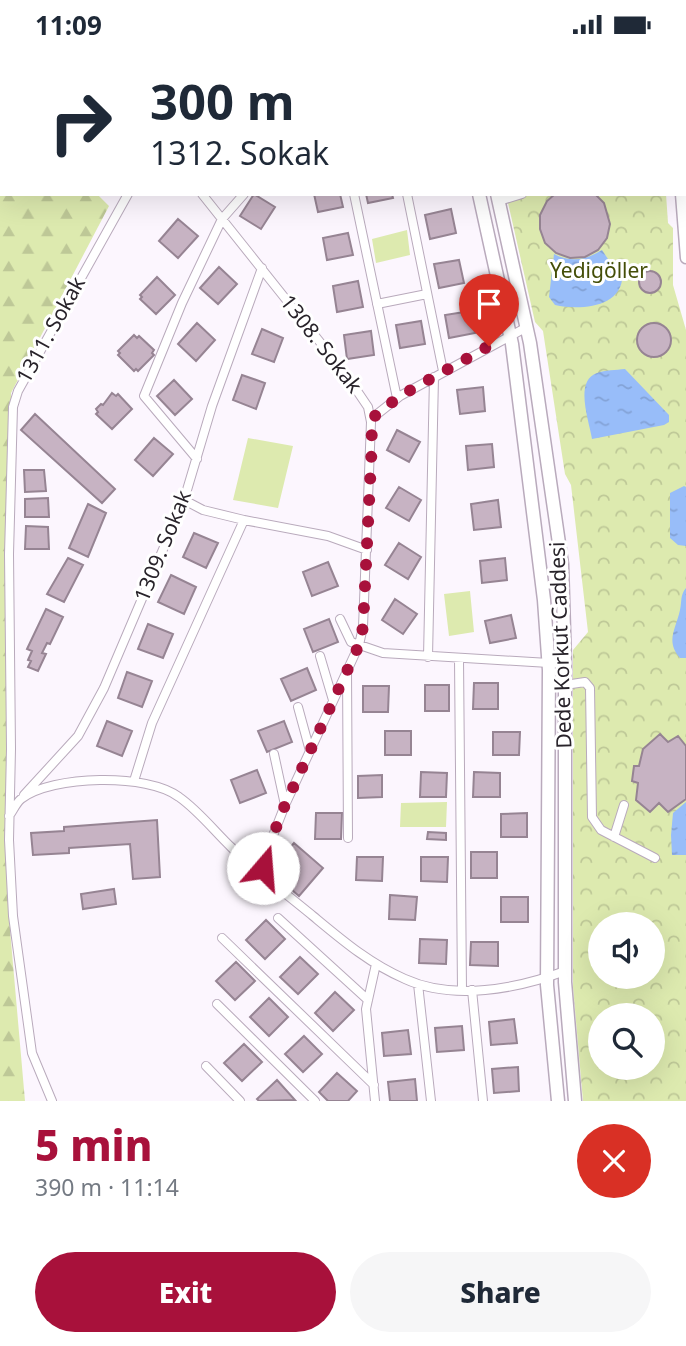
<!DOCTYPE html>
<html lang="en">
<head>
<meta charset="utf-8">
<style>
	:root { --surface:#fff; --page:#f6f6f7; --text:#1f2937; --muted:#747a83; --accent:#a8113b }
	body { margin:0; font-family:"Noto Sans",sans-serif; background:var(--page); color:var(--text); height:100vh; display:flex; flex-direction:column; font-size:26px; white-space:nowrap }
	* { box-sizing:border-box; margin:0 }
	p { font-size:23px; color:var(--muted) }
	.icon { flex:none; width:38px; height:38px; fill:none; stroke:currentColor; stroke-width:2; stroke-linecap:round; stroke-linejoin:round }
	.map { position:relative; height:1052px; overflow:hidden }
	.side { display:flex; flex-direction:column; background:var(--surface); flex:1 }
	.side>* { flex:none }
	.hud { position:absolute; left:0px; top:0px; width:686px; height:147px; box-shadow:0 7px 28px #0002; background:#fff; color:var(--text); overflow:hidden }
	.tools { position:absolute; left:588px; top:863px; display:grid; gap:14px }
	.tools a { display:grid; place-items:center; width:77px; height:77px; border-radius:50%; background:var(--surface); box-shadow:0 7px 28px #0002; font-size:35px }
	.pin { position:absolute; display:grid; place-items:center; width:60px; height:60px; color:#fff; margin:-72px -30px; border-radius:50% 50% 50% 0; rotate:-45deg; box-shadow:0 0 7px #0007 }
	.pin .icon { rotate:45deg }
	.me { position:absolute; width:77px; margin:-38px; rotate:18deg; stroke-linejoin:round; filter:drop-shadow(0 0 5px #0008) }
	.turn { display:flex; align-items:center; gap:24px; height:147px; padding:0 35px; font-size:32px }
	.turn .icon { width:91px; height:91px; stroke-width:2.5 }
	.turn b { display:block; font-size:49px; line-height:60px }
	.round { display:grid; place-items:center; flex:none; width:74px; height:74px; border-radius:37px; background:var(--page) }
	.headline { display:flex; align-items:center; justify-content:space-between; height:119px; padding:0 35px }
	h1 { font-size:42px; font-weight:800; line-height:52px; color:var(--accent) }
	.cta { display:flex; gap:14px; margin-top:auto; padding:14px 35px }
	.cta a { flex:1; height:80px; border-radius:42px; background:var(--accent); color:#fff; font-size:28px; font-weight:800; line-height:80px; text-align:center }
	.cta a+a { background:var(--page); color:var(--text) }
	.status { display:flex; justify-content:space-between; align-items:center; height:49px; padding:0 35px; background:var(--surface); direction:ltr }
	.status svg { height:19px; fill:currentColor }
	.map>svg:first-child { display:block }
	.grass { fill:#ddeaaf }
	.forest { fill:url(#forest-firs) }
	.park { fill:url(#park-crowns); fill-rule:evenodd }
	.water { fill:url(#water-ripples) }
	.building { fill:#c7b3c3; stroke:#968493; stroke-width:2 }
	.lines { fill:none; stroke-linecap:round; stroke-linejoin:round }
	.minor-casing { stroke:#b9aabc; stroke-width:10 }
	.tertiary-casing { stroke:#b9aabc; stroke-width:13 }
	.secondary-casing { stroke:#b9aabc; stroke-width:15 }
	.minor { stroke:#fff; stroke-width:8 }
	.tertiary { stroke:#fff; stroke-width:10 }
	.secondary { stroke:#fff; stroke-width:12 }
	.route { stroke:#a8113b; stroke-width:12; stroke-dasharray:0 21.6 }
	.labels { text-anchor:middle; stroke-width:6; stroke-linejoin:round; paint-order:stroke }
	.park-label { font-size:21px; fill:#444e08; stroke:#fff }
	.street-label { font-size:21px; fill:#28232a; stroke:#fff }
</style>
</head>
<body>
<div class="status"><b>11:09</b><svg viewBox="0 0 49 12"><path d="M0 12V9h3v3zM5 12V6h3v6zM10 12V3h3v9zM15 12V0h3v12zM26 1h20v11H26zM47 4h2v5h-2z"/></svg></div>
<div class="map">
<svg width="686" height="1052" viewBox="0 0 686 1052">
	<defs>
		<pattern id="forest-firs" width="22" height="20" patternUnits="userSpaceOnUse" patternTransform="scale(1.75)"><rect width="22" height="20" fill="#ddeaaf"/><path d="M5 1l3.5 6h-7zM16 11l3.5 6h-7z" fill="#bec897"/></pattern>
		<pattern id="park-crowns" width="20" height="18" patternUnits="userSpaceOnUse" patternTransform="scale(1.75)"><rect width="20" height="18" fill="#ddeaaf"/><path d="M2 6a3 3 0 1 1 6 0M12 15a3 3 0 1 1 6 0" fill="none" stroke="#bec897"/></pattern>
		<pattern id="water-ripples" width="26" height="14" patternUnits="userSpaceOnUse" patternTransform="scale(1.75)"><rect width="26" height="14" fill="#98bdf9"/><path d="M2 4q2-2 4 0t4 0M15 11q2-2 4 0t4 0" fill="none" stroke="#83a2d6"/></pattern>
	</defs>
	<rect width="100%" height="100%" fill="#fcf6fe"/>
	<!-- grass -->
	<path class="grass" d="M 407,181 L 410,206 L 376,214 L 372,190 Z
		M 248,389 L 293,397 L 278,459 L 233,451 Z
		M 470,542 L 474,583 L 449,587 L 444,545 Z
		M 447,753 L 446,778 L 400,778 L 401,754 Z"/>
	<!-- forest -->
	<path class="forest" d="M 0,0 L 88,2 L 2,2 L 2,145 L 97,145 L 109,157 L 11,344 L 10,881 L 25,1052 L 0,1052 Z"/>
	<!-- park -->
	<path class="park" d="M 506,145 L 666,145 L 668,174 L 673,179 L 673,236 L 686,281 L 686,1052 L 583,1052 L 573,938 L 573,601 L 588,583 L 571,436 L 565,425 L 543,282 L 535,273 ZM 600,875 L 653,875 L 653,928 L 600,928 ZM 600,966 L 653,966 L 653,1018 L 600,1018 Z"/>
	<!-- water -->
	<path class="water" d="M 602,201 L 608,210 L 622,221 C 627,258 581,262 555,256 L 549,248 L 554,205 C 571,214 586,211 602,201 Z
		M 625,320 L 669,366 L 669,373 L 664,376 L 592,390 C 589,371 574,332 597,324 C 605,321 616,321 625,320 Z
		M 684,437 L 686,438 L 686,497 L 678,496 L 670,489 L 670,444 Z
		M 686,539 L 686,609 L 680,609 C 665,592 676,580 680,561 C 682,552 680,546 686,539 Z
		M 686,753 L 686,806 L 672,806 L 671,786 L 673,764 Z"/>
	<!-- building -->
	<path class="building" d="M 496,0 L 613,0 L 613,2 L 497,2 Z
		M 254,145 L 275,158 L 261,180 L 240,167 Z
		M 314,145 L 340,145 L 343,158 L 318,163 Z
		M 366,145 L 392,145 L 393,149 L 368,154 Z
		M 555,145 L 595,145 L 604,154 L 610,175 L 607,189 L 598,201 L 585,208 L 570,209 L 556,204 L 545,194 L 540,180 L 540,166 L 547,152 Z
		M 451,160 L 456,184 L 430,190 L 425,166 Z
		M 178,170 L 198,187 L 178,209 L 159,192 Z
		M 348,184 L 353,206 L 327,211 L 323,189 Z
		M 459,211 L 464,234 L 439,239 L 434,215 Z
		M 219,218 L 237,235 L 218,255 L 200,239 Z
		M639 233a11 11 0 1 1 22 0a11 11 0 1 1-22 0Z
		M 157,228 L 175,246 L 156,265 L 140,250 L 142,248 L 140,246 Z
		M 358,232 L 363,258 L 337,263 L 333,237 Z
		M 471,262 L 475,284 L 449,289 L 445,266 Z
		M 421,272 L 425,295 L 400,299 L 396,276 Z
		M 197,274 L 215,291 L 196,312 L 178,295 Z
		M637 291a17 17 0 1 1 34 0a17 17 0 1 1-34 0Z
		M 262,280 L 283,289 L 274,313 L 252,305 Z
		M 371,282 L 374,306 L 347,310 L 344,286 Z
		M 134,286 L 137,289 L 139,287 L 154,301 L 152,304 L 154,306 L 138,322 L 136,320 L 134,322 L 118,306 L 120,304 L 118,302 Z
		M 242,326 L 265,334 L 256,360 L 233,351 Z
		M 174,331 L 192,350 L 175,366 L 157,347 Z
		M 483,338 L 485,362 L 460,365 L 457,341 Z
		M 112,344 L 116,347 L 118,345 L 132,360 L 112,380 L 96,365 L 98,363 L 96,360 L 101,355 L 103,356 Z
		M 35,365 L 115,440 L 102,454 L 21,381 Z
		M 397,381 L 420,393 L 409,413 L 387,401 Z
		M 154,389 L 173,405 L 153,427 L 135,411 Z
		M 492,395 L 494,418 L 468,421 L 466,397 Z
		M 24,421 L 44,421 L 46,442 L 25,443 Z
		M 399,438 L 421,451 L 409,472 L 386,459 Z
		M 48,449 L 49,468 L 25,468 L 25,450 Z
		M 498,451 L 501,478 L 474,481 L 471,455 Z
		M 88,455 L 106,464 L 88,508 L 69,499 Z
		M 26,477 L 48,478 L 49,500 L 25,500 Z
		M 194,484 L 218,494 L 206,519 L 183,508 Z
		M 399,494 L 421,508 L 408,530 L 385,516 Z
		M 68,509 L 83,516 L 64,553 L 47,545 Z
		M 505,509 L 507,531 L 482,534 L 480,512 Z
		M 328,513 L 338,537 L 312,547 L 303,523 Z
		M 171,526 L 196,538 L 184,565 L 158,553 Z
		M 395,550 L 417,565 L 403,585 L 382,571 Z
		M 46,560 L 63,568 L 50,595 L 47,594 L 42,604 L 46,605 L 38,622 L 28,618 L 31,612 L 28,611 L 32,602 L 27,600 Z
		M 511,566 L 516,589 L 490,594 L 485,572 Z
		M 329,570 L 338,593 L 313,603 L 304,580 Z
		M 148,575 L 173,585 L 163,609 L 138,600 Z
		M 307,619 L 316,641 L 291,652 L 281,630 Z
		M 127,623 L 152,632 L 142,658 L 118,649 Z
		M 474,634 L 498,634 L 498,660 L 473,660 Z
		M 425,636 L 449,636 L 449,662 L 425,662 Z
		M 363,637 L 389,637 L 388,663 L 363,663 Z
		M 107,672 L 132,682 L 122,707 L 97,697 Z
		M 284,672 L 292,693 L 267,703 L 258,682 Z
		M 385,682 L 411,682 L 411,706 L 385,706 Z
		M 493,683 L 520,683 L 519,706 L 493,706 Z
		M 660,685 L 668,693 L 678,687 L 686,697 L 686,750 L 668,763 L 659,754 L 650,763 L 636,751 L 638,734 L 632,732 L 634,717 L 639,717 L 643,700 Z
		M 257,721 L 266,744 L 240,754 L 231,731 Z
		M 421,723 L 447,724 L 446,748 L 420,748 Z
		M 474,723 L 500,724 L 500,748 L 473,748 Z
		M 382,726 L 382,748 L 358,749 L 358,727 Z
		M 316,764 L 342,764 L 341,790 L 315,790 Z
		M 527,764 L 527,788 L 501,788 L 501,765 Z
		M 157,771 L 160,828 L 133,830 L 130,795 L 69,799 L 69,804 L 33,806 L 31,784 L 64,782 L 64,778 Z
		M 428,783 L 446,784 L 446,791 L 427,790 Z
		M 294,794 L 323,819 L 299,847 L 270,822 Z
		M 471,803 L 497,803 L 497,829 L 471,829 Z
		M 357,808 L 383,808 L 382,832 L 356,831 Z
		M 421,808 L 448,808 L 447,833 L 421,832 Z
		M 114,840 L 116,855 L 83,860 L 81,845 Z
		M 390,846 L 417,848 L 415,871 L 389,870 Z
		M 501,848 L 528,848 L 528,873 L 501,873 Z
		M 266,871 L 285,890 L 265,910 L 246,891 Z
		M 420,890 L 447,891 L 446,915 L 419,914 Z
		M 471,893 L 498,893 L 498,917 L 470,916 Z
		M 300,908 L 318,925 L 298,945 L 280,928 Z
		M 236,913 L 255,932 L 235,951 L 216,932 Z
		M 335,943 L 354,961 L 333,982 L 315,964 Z
		M 269,949 L 288,968 L 269,987 L 250,968 Z
		M 514,970 L 517,994 L 491,996 L 489,973 Z
		M 462,977 L 464,1001 L 437,1003 L 435,979 Z
		M 408,981 L 411,1005 L 384,1007 L 382,984 Z
		M 304,987 L 322,1005 L 303,1023 L 285,1005 Z
		M 244,995 L 262,1013 L 242,1032 L 224,1014 Z
		M 518,1018 L 519,1042 L 494,1044 L 492,1020 Z
		M 337,1024 L 357,1042 L 348,1052 L 328,1052 L 319,1043 Z
		M 415,1030 L 417,1052 L 390,1052 L 388,1033 Z
		M 277,1031 L 295,1051 L 259,1052 L 257,1050 Z"/>
	<g class="lines">
		<defs>
			<path id="minor" d="M 289,0 L 290,2
				M 343,0 L 344,2
				M 213,2 L 214,0
				M 684,91 L 686,91
				M 202,145 L 347,327 L 368,358 L 371,373 L 363,578 L 359,596 L 285,756 L 265,807 L 264,827
				M 354,145 L 397,349
				M 407,145 L 443,322
				M 499,152 L 522,145
				M 377,255 L 427,245
				M 371,370 L 400,347 L 527,278
				M 197,410 L 144,347 L 182,254 L 222,170 L 244,145
				M 184,451 L 203,461 L 244,471
				M 340,570 L 351,593 L 383,604 L 565,615
				M 320,607 L 333,651
				M 428,608 L 434,328
				M 459,610 L 462,941
				M 347,621 L 348,789
				M 565,636 L 585,633 L 590,639 L 592,768 L 601,781 L 655,809
				M 298,658 L 310,702
				M 274,705 L 285,756
				M 134,732 L 152,674 L 244,471 L 328,487 L 367,501
				M 24,746 L 78,687 L 104,639 L 184,451 L 212,357 L 262,219
				M 9,767 C 13,762 16,754 21,750 C 52,726 148,724 179,748 C 199,762 215,783 232,799 C 258,823 286,845 313,867 C 342,891 370,915 405,930 C 453,952 517,940 565,922
				M 614,788 L 624,756
				M 278,869 L 368,951
				M 222,889 L 374,1036
				M 418,935 L 431,1052
				M 472,941 L 483,1052
				M 217,955 L 315,1052
				M 206,1017 L 240,1052
				M 52,1052 L 32,1004 L 13,867 L 9,791 L 11,700 L 9,505 L 13,358 L 18,342 L 128,145
				M 375,1052 L 366,960 L 376,915"/>
			<path id="tertiary" d="M 673,0 L 673,2
				M 681,145 L 686,209"/>
			<path id="secondary" d="M 444,0 L 445,2
				M 461,0 L 461,2
				M 479,145 L 512,295 L 544,551 L 549,621 L 547,936 L 558,1052
				M 497,145 L 530,294 L 562,515 L 565,615 L 565,933 L 575,1052"/>
		</defs>
		<!-- minor casing -->
		<use href="#minor" class="minor-casing"/>
		<!-- tertiary casing -->
		<use href="#tertiary" class="tertiary-casing"/>
		<!-- secondary casing -->
		<use href="#secondary" class="secondary-casing"/>
		<!-- minor -->
		<use href="#minor" class="minor"/>
		<!-- tertiary -->
		<use href="#tertiary" class="tertiary"/>
		<!-- secondary -->
		<use href="#secondary" class="secondary"/>
	</g>
	<g class="lines">
		<!-- route -->
		<path class="route" d="M 263,819 L 265,807 L 285,756 L 359,596 L 363,578 L 372,393 L 371,370 L 400,347 L 489,297"/>
	</g>
	<g class="labels">
		<!-- park labels -->
		<g class="park-label">
			<text x="599" y="229">Yedigöller</text>
		</g>
		<!-- street labels -->
		<g class="street-label">
			<text transform="translate(51 281) rotate(-61)" y="7">1311. Sokak</text>
			<text transform="translate(321 295) rotate(52)" y="7">1308. Sokak</text>
			<text transform="translate(163 497) rotate(-68)" y="7">1309. Sokak</text>
			<text transform="translate(561 596) rotate(-92)" y="7">Dede Korkut Caddesi</text>
		</g>
	</g>
</svg>
<div class="tools">
<a><svg class="icon" aria-label="sound" viewBox="0 0 24 24"><path d="M4 9h4l5-4v14l-5-4H4zM17 9q2 3 0 6"/></svg></a>
<a><svg class="icon" aria-label="search" viewBox="0 0 24 24"><circle cx="10" cy="10" r="6"/><path d="M15 15l6 6"/></svg></a>
</div>
<div class="pin" style="left:489px;top:297px;background:#d93025"><svg class="icon" aria-label="arrive" viewBox="0 0 24 24"><path d="M6 21V4h12l-3 4 3 4H6"/></svg></div>
<svg class="me" style="left:263px;top:819px" viewBox="-20 -20 40 40"><circle r="19" fill="#fff"/><path d="M0-13L10 11 0 6-10 11z" fill="#a8113b"/></svg>
<div class="hud">
<div class="turn"><svg class="icon" aria-label="right" viewBox="0 0 24 24"><path d="M7 20v-9h11M14 6l5 5-5 5"/></svg><div><b>300 m</b>1312. Sokak</div></div>
</div>
</div>
<section class="side">
<div class="headline"><div><h1>5 min</h1><p>390 m · 11:14</p></div><a class="round" style="background:#d93025;color:#fff"><svg class="icon" aria-label="close" viewBox="0 0 24 24"><path d="M6 6l12 12M18 6L6 18"/></svg></a></div>
<div class="cta"><a>Exit</a><a>Share</a></div>
</section>
</body>
</html>
